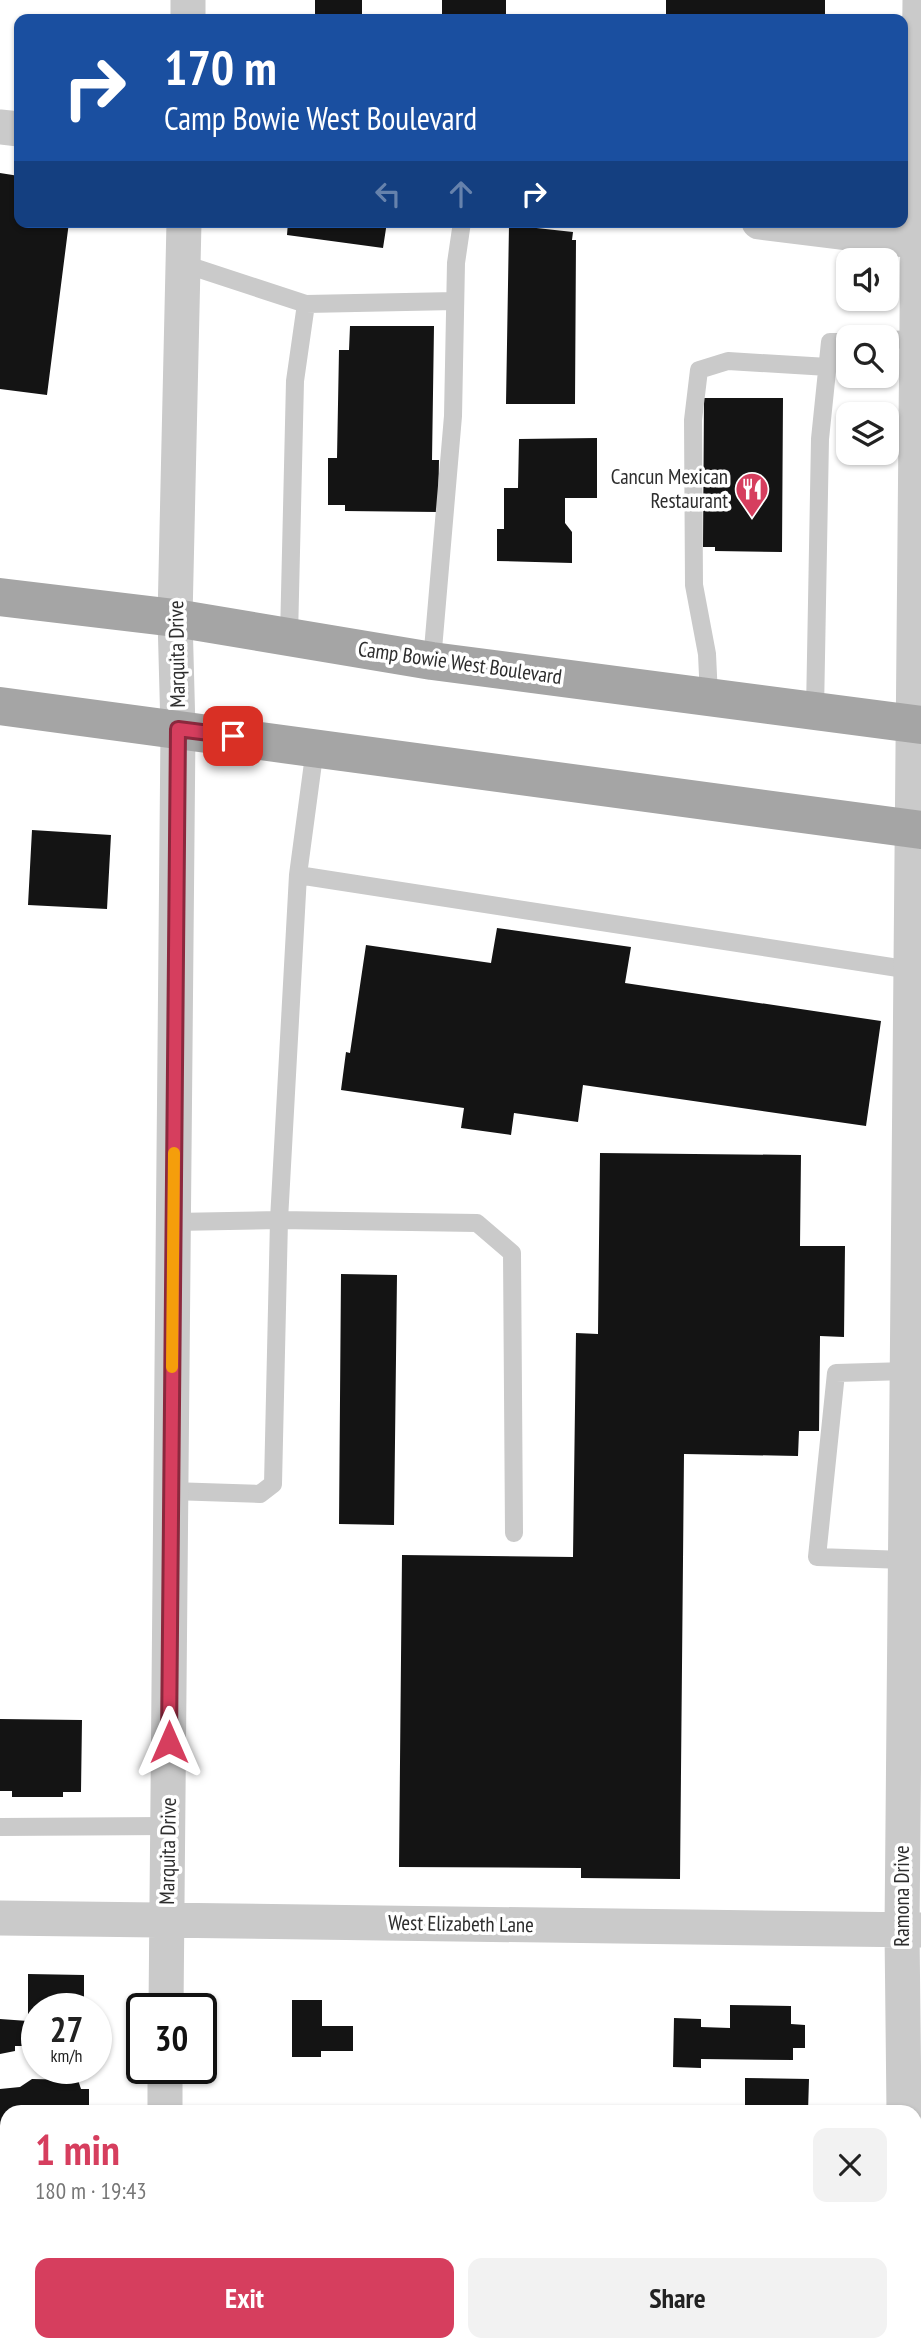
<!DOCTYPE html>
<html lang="en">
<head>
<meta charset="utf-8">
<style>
	:root { --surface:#fff; --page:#f2f2f2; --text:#222; --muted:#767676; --accent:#d63e5e }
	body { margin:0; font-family:"PT Sans Narrow",sans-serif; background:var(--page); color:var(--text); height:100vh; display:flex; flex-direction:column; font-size:26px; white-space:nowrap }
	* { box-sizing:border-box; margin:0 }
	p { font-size:23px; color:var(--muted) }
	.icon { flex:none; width:38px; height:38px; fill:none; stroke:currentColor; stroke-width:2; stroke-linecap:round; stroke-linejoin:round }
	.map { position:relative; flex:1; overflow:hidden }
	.details { position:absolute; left:0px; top:2105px; width:922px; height:247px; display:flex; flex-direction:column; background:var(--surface); border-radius:21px 21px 0 0; box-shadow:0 2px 5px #0004 }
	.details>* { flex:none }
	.guide { position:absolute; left:14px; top:14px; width:894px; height:214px; border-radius:14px; box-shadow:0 2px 5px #0004; background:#1a4fa0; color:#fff; overflow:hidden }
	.controls { position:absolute; left:836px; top:248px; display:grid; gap:14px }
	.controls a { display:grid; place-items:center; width:63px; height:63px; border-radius:14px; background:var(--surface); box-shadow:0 2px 5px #0004; font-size:35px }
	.speed { position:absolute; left:21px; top:1993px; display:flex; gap:14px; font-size:35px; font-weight:700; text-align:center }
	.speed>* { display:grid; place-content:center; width:91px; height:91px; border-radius:50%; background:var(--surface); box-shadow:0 2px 5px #0004; line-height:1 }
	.speed small { font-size:18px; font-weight:400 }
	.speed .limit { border:4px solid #111; border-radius:10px; background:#fff; color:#111 }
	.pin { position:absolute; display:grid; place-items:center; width:60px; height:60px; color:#fff; margin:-30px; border-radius:14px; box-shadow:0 4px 10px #0006 }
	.me { position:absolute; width:77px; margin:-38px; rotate:0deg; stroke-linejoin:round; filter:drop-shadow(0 0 5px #0008) }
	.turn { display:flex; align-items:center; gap:24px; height:147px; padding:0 35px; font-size:32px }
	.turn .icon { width:91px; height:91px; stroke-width:2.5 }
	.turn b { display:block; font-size:49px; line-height:60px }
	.lanes { display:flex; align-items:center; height:66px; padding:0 35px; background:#0003; justify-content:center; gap:35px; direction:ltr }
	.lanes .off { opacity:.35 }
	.round { display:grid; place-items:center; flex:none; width:74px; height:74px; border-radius:14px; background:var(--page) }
	.overview { display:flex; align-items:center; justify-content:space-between; height:119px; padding:0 35px }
	h1 { font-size:42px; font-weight:700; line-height:52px; color:var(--accent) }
	.cta { display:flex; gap:14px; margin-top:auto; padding:14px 35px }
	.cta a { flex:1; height:80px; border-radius:14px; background:var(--accent); color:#fff; font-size:28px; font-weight:700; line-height:80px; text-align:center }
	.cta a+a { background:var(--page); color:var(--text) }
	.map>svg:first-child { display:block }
	.building { fill:#141414 }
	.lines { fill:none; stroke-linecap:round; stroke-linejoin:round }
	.lane { stroke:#cacaca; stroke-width:18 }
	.street { stroke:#cacaca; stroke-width:35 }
	.primary { stroke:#a5a5a5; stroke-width:38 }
	.route-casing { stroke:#8b283d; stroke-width:18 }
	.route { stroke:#d63e5e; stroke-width:12 }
	.slow { stroke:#f59e0b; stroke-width:12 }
	.labels { text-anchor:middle; stroke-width:7; stroke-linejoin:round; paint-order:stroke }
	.poi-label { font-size:21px; fill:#2d2d2d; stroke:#fff; text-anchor:end }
	.street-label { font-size:21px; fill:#2d2d2d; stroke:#fff }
</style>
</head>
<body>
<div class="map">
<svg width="921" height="2351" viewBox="0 0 921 2351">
	<rect width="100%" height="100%" fill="#fff"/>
	<!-- building -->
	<path class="building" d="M 315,0 L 362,0 L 362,19 L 315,19 Z
		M 442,0 L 506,0 L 506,19 L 442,19 Z
		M 666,0 L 825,0 L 825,19 L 666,19 Z
		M 0,173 L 19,176 L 19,222 L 69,222 L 47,395 L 0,389 Z
		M 288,222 L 387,222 L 383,248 L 287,235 Z
		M 509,225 L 573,232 L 572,240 L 576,240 L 575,404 L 506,404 Z
		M 350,326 L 434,326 L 432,460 L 439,460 L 438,512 L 345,511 L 345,505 L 328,505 L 328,458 L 337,458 L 339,350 L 349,350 Z
		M 704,398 L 783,398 L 782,552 L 715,551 L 715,547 L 703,547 Z
		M 597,438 L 597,498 L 565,498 L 565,523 L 572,532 L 572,563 L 497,561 L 497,529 L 504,529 L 504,488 L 518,488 L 519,439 Z
		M 32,830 L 111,835 L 107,909 L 28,905 Z
		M 497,928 L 631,947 L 625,983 L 881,1021 L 866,1126 L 583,1085 L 578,1122 L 514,1113 L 511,1135 L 461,1128 L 464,1108 L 341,1090 L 346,1052 L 350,1053 L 366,945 L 491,963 Z
		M 600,1153 L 801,1155 L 800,1246 L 845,1246 L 844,1337 L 820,1336 L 819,1431 L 799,1431 L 798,1456 L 684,1454 L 680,1879 L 581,1878 L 581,1868 L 399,1867 L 402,1555 L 573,1557 L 576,1333 L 598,1334 Z
		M 341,1274 L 397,1275 L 394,1525 L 339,1524 Z
		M 0,1719 L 82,1720 L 81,1792 L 63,1792 L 63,1797 L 12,1797 L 12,1791 L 0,1791 Z
		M 28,1974 L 84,1975 L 84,2009 L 37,2009 L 37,2046 L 15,2046 L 15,2051 L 0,2054 L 0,2019 L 28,2021 Z
		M 292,2000 L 322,2000 L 322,2026 L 353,2026 L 353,2051 L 321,2051 L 321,2057 L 292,2057 Z
		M 730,2005 L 791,2006 L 791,2024 L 805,2025 L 805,2048 L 793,2048 L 793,2060 L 701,2059 L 701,2068 L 673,2067 L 674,2018 L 701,2019 L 701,2027 L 730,2028 Z
		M 745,2078 L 809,2079 L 808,2112 L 745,2112 Z
		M 32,2079 L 78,2080 L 81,2089 L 89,2089 L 89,2112 L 7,2112 L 7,2138 L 0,2138 L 0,2089 L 20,2087 Z
		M 0,2277 L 3,2277 L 2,2307 L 0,2307 Z
		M 267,2345 L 325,2345 L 325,2351 L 267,2351 Z
		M 746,2345 L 809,2345 L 809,2351 L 746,2351 Z"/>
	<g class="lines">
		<!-- lane -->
		<path class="lane" d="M 184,264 L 306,304
			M 887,340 L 917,339
			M 289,637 L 295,381 L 306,304 L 455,301
			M 432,661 L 453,416 L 456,263 L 462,222
			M 709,697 L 707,654 L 694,585 L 693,420 L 699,370 L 728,361 L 828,367
			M 815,711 L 820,439 L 830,342 L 849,342
			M 315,748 L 298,875 L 911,970
			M 174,1222 L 279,1220 L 298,875
			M 171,1491 L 260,1494 L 273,1484 L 279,1220 L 477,1223 L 512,1253 L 514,1533
			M 905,1560 L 817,1557 L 836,1373 L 907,1371
			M 0,1827 L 168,1826"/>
		<!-- street -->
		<path class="street" d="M 188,19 L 188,0
			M 0,127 L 19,129
			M 759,222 L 921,242
			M 0,1918 L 921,1930
			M 166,2009 L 178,729 L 175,618 L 184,222
			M 165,2112 L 165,2068
			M 904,2112 L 902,1930 L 920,0
			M 162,2351 L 162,2345
			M 899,2351 L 900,2345"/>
		<!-- primary -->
		<path class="primary" d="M 0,597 L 175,618 L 432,661 L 921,725
			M 0,706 L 921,830"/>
	</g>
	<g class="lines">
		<defs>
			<path id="route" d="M 169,1742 L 178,729 L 233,736"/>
		</defs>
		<!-- route casing -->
		<use href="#route" class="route-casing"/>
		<!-- route -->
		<use href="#route" class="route"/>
		<!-- slow -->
		<path class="slow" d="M 172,1367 L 174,1153"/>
	</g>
	<!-- icons -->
	<defs>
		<symbol id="restaurant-pin" viewBox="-11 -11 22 30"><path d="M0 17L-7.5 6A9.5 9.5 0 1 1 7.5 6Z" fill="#d63e5e" stroke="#fff"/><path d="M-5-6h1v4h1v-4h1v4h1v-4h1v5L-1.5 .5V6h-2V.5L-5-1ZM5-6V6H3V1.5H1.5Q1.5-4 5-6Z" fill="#fff"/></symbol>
	</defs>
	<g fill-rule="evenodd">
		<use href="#restaurant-pin" x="733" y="470" width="38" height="52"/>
	</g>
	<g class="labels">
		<!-- poi labels -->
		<g class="poi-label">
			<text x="728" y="484">Cancun Mexican<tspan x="728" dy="24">Restaurant</tspan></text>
		</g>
		<!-- street labels -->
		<g class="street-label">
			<text transform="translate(177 654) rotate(-91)" y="7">Marquita Drive</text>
			<text transform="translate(460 663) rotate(8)" y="7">Camp Bowie West Boulevard</text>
			<text transform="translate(168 1851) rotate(-89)" y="7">Marquita Drive</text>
			<text transform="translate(902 1896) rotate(-90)" y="7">Ramona Drive</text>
			<text transform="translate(461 1924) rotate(1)" y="7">West Elizabeth Lane</text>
		</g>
	</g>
</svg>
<div class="controls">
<a><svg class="icon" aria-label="sound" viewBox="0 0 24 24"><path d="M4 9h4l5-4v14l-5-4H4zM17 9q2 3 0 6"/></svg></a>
<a><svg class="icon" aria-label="search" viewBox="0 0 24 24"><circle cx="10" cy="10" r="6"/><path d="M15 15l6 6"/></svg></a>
<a><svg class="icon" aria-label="layers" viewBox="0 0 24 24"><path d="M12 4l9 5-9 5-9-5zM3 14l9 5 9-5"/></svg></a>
</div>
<div class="speed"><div>27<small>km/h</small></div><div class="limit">30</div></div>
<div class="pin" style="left:233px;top:736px;background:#d93025"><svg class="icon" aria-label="arrive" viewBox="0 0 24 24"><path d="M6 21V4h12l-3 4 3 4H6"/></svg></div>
<svg class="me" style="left:169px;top:1742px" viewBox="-20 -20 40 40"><path d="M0-17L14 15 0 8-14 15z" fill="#d63e5e" stroke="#fff" stroke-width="4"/></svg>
<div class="guide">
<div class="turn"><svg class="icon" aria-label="right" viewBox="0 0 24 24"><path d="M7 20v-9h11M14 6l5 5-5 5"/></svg><div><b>170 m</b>Camp Bowie West Boulevard</div></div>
<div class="lanes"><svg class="icon off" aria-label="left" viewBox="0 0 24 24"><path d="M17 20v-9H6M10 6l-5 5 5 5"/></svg><svg class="icon off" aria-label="ahead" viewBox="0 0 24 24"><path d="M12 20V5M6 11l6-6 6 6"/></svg><svg class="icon" aria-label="right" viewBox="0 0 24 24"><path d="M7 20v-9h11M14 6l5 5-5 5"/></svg></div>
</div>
<section class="details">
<div class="overview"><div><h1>1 min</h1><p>180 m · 19:43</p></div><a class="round"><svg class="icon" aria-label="close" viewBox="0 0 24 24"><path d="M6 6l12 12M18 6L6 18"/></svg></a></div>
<div class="cta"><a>Exit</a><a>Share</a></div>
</section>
</div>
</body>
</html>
